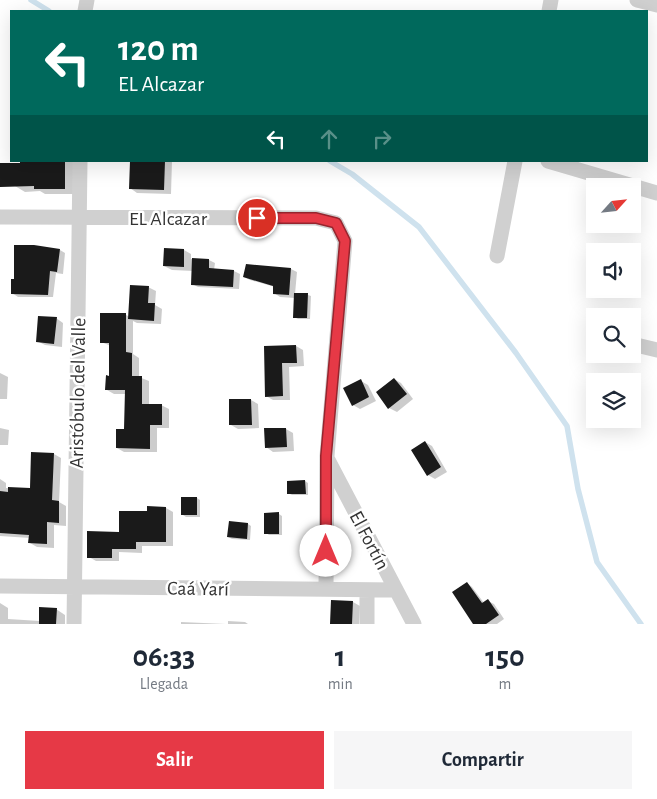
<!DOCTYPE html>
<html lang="es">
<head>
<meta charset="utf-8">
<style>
	:root { --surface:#fff; --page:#f6f6f7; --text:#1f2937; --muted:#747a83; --accent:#e63946 }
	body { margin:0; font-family:"Alegreya Sans",sans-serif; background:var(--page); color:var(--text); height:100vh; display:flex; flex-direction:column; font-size:19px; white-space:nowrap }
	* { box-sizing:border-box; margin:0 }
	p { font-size:16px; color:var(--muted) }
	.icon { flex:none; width:28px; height:28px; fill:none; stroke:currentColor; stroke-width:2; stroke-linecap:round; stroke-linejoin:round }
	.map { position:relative; height:624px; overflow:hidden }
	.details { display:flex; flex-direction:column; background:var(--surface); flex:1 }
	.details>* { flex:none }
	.top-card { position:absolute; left:10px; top:10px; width:638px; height:152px; border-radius:0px; box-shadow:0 5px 20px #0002; background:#00695c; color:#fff; overflow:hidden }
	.needle { width:32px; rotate:63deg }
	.fabs { position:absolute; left:586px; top:178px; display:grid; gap:10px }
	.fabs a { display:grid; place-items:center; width:55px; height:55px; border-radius:0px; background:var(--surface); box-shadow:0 5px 20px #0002; font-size:25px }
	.pin { position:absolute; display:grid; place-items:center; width:42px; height:42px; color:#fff; margin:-21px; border:2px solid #fff; border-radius:50%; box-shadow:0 1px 5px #0007 }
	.me { position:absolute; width:55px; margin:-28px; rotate:0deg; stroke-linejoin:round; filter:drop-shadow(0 0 4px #0008) }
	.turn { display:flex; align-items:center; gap:18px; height:105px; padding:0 25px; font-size:22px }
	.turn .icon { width:65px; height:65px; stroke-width:2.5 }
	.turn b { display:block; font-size:35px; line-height:42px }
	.lanes { display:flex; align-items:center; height:48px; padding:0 25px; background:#0003; justify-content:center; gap:25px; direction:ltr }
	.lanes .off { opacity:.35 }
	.eta { display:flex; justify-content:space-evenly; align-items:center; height:85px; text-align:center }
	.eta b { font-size:30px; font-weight:600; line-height:35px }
	.action { display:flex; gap:10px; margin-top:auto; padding:10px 25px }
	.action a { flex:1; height:58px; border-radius:0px; background:var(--accent); color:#fff; font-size:20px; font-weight:600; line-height:58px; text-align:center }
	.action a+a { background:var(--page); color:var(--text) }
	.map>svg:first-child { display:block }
	.shadow { fill:#0003 }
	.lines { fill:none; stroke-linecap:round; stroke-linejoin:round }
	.stream { stroke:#cfe2ee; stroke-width:5.5 }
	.building { fill:#1a1a1a }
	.minor { stroke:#d0d0d0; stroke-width:15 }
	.route-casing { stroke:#96252e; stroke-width:12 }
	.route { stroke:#e63946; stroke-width:9 }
	.labels { text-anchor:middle; stroke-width:5; stroke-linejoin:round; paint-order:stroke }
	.street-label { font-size:20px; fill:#333; stroke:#fff }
</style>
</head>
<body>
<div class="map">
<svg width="657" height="624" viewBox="0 0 657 624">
	<rect width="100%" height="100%" fill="#fff"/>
	<!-- shadow -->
	<path class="shadow" d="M 21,161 L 74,161 L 74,194 L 45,194 L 40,191 L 25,192 L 15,186 Z
		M 131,161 L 172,161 L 171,194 L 137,193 L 130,188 Z
		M 60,250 L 65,253 L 63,274 L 56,273 L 53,297 L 18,297 L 12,293 Z
		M 184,250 L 191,254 L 191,259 L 209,260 L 215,263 L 214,270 L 234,271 L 240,274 L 239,289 L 198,287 L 192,284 L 193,271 L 172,270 L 164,266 Z
		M 291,269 L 297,272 L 295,294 L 308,295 L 311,296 L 310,319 L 298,319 L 294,317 L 295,298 L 280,297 L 274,293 L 275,287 L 250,280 L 244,277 Z
		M 148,287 L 156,291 L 155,305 L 162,309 L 161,324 L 137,323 L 133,321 L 133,354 L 139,358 L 139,377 L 149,381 L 149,405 L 161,405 L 169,409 L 169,428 L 157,428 L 157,452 L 124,452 L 117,448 L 126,431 L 126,394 L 114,394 L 107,390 L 111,377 L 111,346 L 101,342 L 126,315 L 130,317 Z
		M 56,318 L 63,323 L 62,347 L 45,345 L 37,341 Z
		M 296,346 L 303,350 L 304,366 L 289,367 L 290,400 L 273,400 L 266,396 L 265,347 Z
		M 0,373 L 8,377 L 7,399 L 0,399 Z
		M 394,379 L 401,383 L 413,399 L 397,412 L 389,408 Z
		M 361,381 L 368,385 L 376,401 L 360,409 L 353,405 Z
		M 251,400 L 258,404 L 259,428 L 238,429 L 231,425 Z
		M 0,428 L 9,430 L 8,445 L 0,445 Z
		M 286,429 L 293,433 L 294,451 L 273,452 L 266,447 Z
		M 425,442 L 432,446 L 447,472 L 435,479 L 428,475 Z
		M 54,454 L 61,458 L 59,502 L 66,506 L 66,526 L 54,525 L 54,548 L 37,547 L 30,543 L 30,538 L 0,536 L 0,479 L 6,483 L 6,488 L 32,490 Z
		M 305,481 L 308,483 L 308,495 L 292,495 L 288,493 Z
		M 197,498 L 200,500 L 200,517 L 186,517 L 183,515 Z
		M 166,508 L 173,512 L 173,546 L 142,546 L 142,553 L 119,552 L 119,561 L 96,561 L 89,557 L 148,512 Z
		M 279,514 L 282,516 L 282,535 L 269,535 L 266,533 Z
		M 230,522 L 248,524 L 251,526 L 250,540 L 232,539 L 228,537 Z
		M 467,583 L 472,587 L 484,603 L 488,601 L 494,604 L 504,619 L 497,624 L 474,624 L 454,592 Z
		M 332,601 L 353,602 L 360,606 L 359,624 L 331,624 Z
		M 0,603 L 8,608 L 8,619 L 40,621 L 56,609 L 65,615 L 65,624 L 0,624 Z
		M 228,621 L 245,622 L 248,624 L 228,624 Z
		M 181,622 L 226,624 L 181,624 Z"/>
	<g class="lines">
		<!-- stream -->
		<path class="stream" d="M 31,0 L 49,11
			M 330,161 L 352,174 L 419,227 L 516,353 L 567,426 L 578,489 L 597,562 L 641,624"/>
	</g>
	<!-- building -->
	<path class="building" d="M 20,161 L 65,161 L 65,189 L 34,189 L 34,186 L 0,187 L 0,163 L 20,163 Z
		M 130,161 L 165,161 L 164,190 L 129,189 Z
		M 14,245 L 34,245 L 60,249 L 57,272 L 50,271 L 48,295 L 11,294 L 11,279 L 14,279 Z
		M 164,248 L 184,249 L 184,267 L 163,266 Z
		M 192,258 L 209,259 L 209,268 L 234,270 L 233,287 L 191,285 Z
		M 246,264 L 291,268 L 289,295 L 273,294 L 273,286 L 243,277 Z
		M 130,285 L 149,286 L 148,303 L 155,303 L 154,321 L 128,319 Z
		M 294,293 L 308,293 L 307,318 L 293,318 Z
		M 100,313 L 126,313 L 126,352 L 132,353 L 132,376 L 142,376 L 142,404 L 162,404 L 162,425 L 150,425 L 150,449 L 116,448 L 116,429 L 124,429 L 125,390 L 105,390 L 106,375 L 109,376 L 109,343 L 100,343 Z
		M 38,316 L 57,317 L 54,344 L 36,342 Z
		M 296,345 L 297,363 L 282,363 L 283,396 L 265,397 L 264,346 Z
		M 394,378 L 407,394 L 388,409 L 376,392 Z
		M 361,379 L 369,397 L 352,406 L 343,388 Z
		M 229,399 L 251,399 L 252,425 L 229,425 Z
		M 264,428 L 286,428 L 287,447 L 265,448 Z
		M 425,441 L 441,467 L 427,476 L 411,450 Z
		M 31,452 L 54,453 L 52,500 L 59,501 L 59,523 L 47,522 L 47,544 L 28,543 L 29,535 L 0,533 L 0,491 L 8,492 L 8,487 L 30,488 Z
		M 305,480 L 306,494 L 287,494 L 287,481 Z
		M 181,497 L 197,497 L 197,515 L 181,515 Z
		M 147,506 L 166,507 L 166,542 L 136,542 L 136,549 L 112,549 L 112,558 L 87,558 L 87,531 L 119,532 L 119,511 L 147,511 Z
		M 279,512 L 279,534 L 264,534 L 264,513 Z
		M 229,521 L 248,523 L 247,539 L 227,537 Z
		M 467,582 L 482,603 L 488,599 L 499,615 L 486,624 L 473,624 L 452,592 Z
		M 331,600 L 353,601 L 352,624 L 330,624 Z
		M 39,607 L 57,608 L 56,624 L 39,624 Z"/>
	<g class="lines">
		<!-- minor -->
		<path class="minor" d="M 637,0 L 657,5
			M 85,11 L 87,0
			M 549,11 L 551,0
			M 548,161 L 657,193
			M 0,217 L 316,218 L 336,223 L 345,241 L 327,456 L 326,589
			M 497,256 L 515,161
			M 632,344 L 657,350
			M 328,460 L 414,624
			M 0,586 L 396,590
			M 74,624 L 80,161
			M 367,624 L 367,590"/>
	</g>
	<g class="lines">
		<defs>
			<path id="route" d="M 257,218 L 316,218 L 336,223 L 345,241 L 326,456 L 326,551"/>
		</defs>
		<!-- route casing -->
		<use href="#route" class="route-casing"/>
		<!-- route -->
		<use href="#route" class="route"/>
	</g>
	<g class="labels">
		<!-- street labels -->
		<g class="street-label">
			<text x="168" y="225">EL Alcazar</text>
			<text transform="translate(77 393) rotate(-89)" y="7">Aristóbulo del Valle</text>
			<text transform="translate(370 540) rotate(62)" y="7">El Fortín</text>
			<text transform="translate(198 588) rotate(1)" y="7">Caá Yarí</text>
		</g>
	</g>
</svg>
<div class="fabs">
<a><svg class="needle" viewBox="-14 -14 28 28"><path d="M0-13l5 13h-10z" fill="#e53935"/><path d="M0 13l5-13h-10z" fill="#747a83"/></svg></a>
<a><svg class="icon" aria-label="sound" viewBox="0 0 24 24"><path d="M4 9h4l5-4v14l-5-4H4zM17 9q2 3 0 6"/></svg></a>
<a><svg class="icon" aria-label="search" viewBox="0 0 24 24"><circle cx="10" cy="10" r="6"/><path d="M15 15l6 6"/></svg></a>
<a><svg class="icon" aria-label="layers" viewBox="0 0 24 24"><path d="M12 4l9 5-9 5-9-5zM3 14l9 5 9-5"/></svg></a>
</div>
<div class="pin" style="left:257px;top:218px;background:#d93025"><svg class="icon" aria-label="arrive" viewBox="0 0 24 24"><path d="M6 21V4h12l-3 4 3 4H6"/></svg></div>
<svg class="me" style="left:326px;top:551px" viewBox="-20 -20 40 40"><circle r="19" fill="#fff"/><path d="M0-13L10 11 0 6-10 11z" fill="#e63946"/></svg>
<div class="top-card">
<div class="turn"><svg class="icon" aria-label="left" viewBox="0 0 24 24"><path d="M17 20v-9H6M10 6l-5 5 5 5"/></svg><div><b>120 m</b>EL Alcazar</div></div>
<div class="lanes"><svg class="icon" aria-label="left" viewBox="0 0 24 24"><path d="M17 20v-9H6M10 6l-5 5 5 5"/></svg><svg class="icon off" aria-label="ahead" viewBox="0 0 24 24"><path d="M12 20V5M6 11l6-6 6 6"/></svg><svg class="icon off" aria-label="right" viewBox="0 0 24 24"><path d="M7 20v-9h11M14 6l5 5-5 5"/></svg></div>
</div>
</div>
<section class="details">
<div class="eta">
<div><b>06:33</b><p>Llegada</p></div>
<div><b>1</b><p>min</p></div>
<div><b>150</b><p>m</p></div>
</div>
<div class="action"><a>Salir</a><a>Compartir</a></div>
</section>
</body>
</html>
